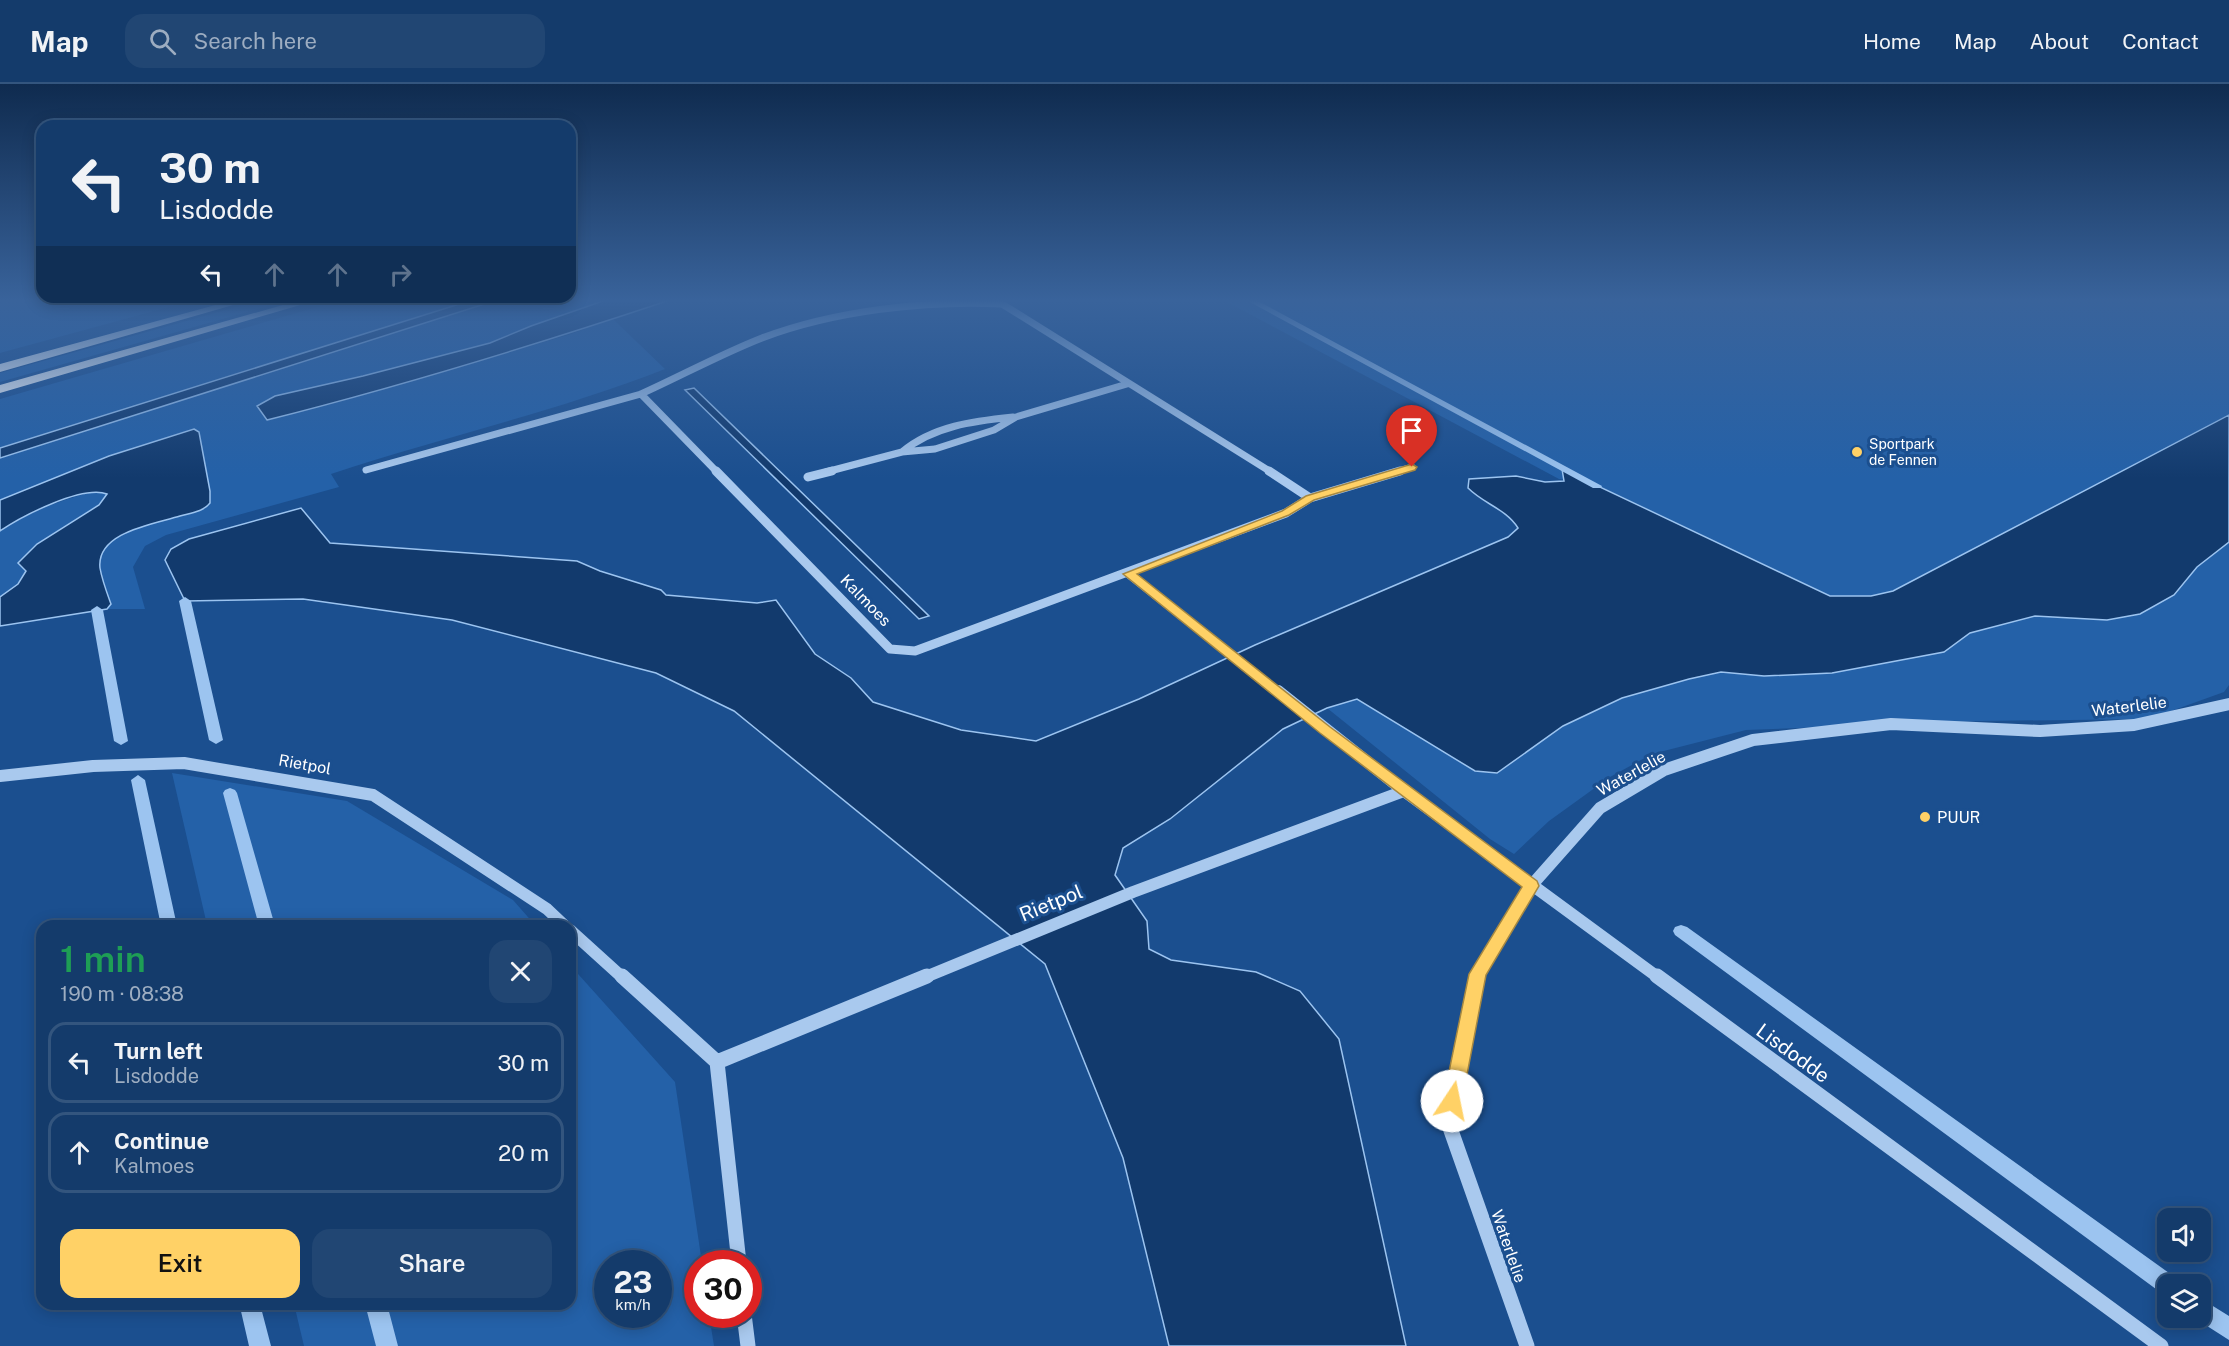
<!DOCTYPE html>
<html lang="en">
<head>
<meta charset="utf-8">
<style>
	:root { --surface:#143b6b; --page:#214673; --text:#f1f3f6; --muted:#9dadc1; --line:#33557e; --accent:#ffd166 }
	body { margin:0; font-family:"Public Sans",sans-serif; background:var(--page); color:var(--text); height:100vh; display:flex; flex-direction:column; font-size:22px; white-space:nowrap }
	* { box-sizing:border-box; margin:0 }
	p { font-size:20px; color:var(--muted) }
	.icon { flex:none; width:33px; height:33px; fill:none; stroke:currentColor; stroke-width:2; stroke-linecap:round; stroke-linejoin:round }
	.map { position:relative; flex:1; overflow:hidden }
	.panel { position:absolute; left:36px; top:836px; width:540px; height:390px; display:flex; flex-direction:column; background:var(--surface); border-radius:18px; box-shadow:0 3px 15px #0003,0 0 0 2px var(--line) }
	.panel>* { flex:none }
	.guide { position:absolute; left:36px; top:36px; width:540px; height:183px; border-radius:18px; box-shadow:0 3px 15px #0003,0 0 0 2px var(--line); background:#143b6b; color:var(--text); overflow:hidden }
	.fabs { position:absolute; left:2157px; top:1124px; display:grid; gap:12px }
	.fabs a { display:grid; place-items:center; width:54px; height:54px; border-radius:12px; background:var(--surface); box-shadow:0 3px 15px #0003,0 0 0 2px var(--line); font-size:30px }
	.speed { position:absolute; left:594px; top:1166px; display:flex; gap:12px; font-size:30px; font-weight:700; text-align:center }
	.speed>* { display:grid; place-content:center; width:78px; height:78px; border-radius:50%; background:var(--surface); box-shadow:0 3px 15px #0003,0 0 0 2px var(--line); line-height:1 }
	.speed small { font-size:15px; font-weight:400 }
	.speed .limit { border:9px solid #d22; background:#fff; color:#111 }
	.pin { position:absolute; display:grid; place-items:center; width:51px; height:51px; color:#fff; margin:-62px -26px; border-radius:50% 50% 50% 0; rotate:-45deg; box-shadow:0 0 6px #0007 }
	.pin .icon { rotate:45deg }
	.me { position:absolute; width:66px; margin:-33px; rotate:11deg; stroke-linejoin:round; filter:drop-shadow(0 0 4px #0008) }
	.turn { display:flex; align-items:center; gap:21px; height:126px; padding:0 24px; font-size:27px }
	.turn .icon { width:78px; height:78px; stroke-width:2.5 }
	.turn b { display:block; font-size:42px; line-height:51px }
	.lanes { display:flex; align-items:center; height:57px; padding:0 24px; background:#0003; justify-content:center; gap:30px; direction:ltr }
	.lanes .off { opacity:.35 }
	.round { display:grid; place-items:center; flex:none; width:63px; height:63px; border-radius:18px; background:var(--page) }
	.head { display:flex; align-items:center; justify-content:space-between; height:102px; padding:0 24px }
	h1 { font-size:36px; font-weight:600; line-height:45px; color:#1e9e55 }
	.button { display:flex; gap:12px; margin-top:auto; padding:12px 24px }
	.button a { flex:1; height:69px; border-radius:18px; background:var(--accent); color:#111; font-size:24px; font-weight:600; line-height:69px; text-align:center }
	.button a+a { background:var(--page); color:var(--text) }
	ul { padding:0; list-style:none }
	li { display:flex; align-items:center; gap:18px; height:81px; margin:0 12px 9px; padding:0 12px; border:3px solid var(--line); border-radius:18px }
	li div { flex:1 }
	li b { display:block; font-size:22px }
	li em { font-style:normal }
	header { display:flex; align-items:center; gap:36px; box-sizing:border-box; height:84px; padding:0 30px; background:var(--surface); border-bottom:2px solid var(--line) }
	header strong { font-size:28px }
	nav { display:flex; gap:33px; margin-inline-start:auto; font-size:21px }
	.search { width:420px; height:54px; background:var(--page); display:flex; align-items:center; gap:15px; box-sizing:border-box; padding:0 21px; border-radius:18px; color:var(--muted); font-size:22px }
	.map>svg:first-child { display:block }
	.green { fill:#2461a8; fill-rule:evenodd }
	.water { fill:#123a6d; stroke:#9cc4f0; stroke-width:1.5 }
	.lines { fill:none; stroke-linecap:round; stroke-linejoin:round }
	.stream { fill:#9cc4f0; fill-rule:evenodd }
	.minor-far3 { stroke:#a9c9ee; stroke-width:7 }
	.minor-far2 { stroke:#a9c9ee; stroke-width:9 }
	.minor-far1 { stroke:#a9c9ee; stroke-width:12 }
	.minor { stroke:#a9c9ee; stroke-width:15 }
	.highway { fill:#fff; fill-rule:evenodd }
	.route { fill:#ffd166; stroke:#a68842; stroke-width:1.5 }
	.poi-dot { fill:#ffd166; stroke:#1b4f8f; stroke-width:2 }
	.labels { text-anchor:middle; stroke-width:6; stroke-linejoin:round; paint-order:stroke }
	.far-poi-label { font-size:14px; fill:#fff; stroke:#1b4f8f; text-anchor:start }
	.street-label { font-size:16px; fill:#fff; stroke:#1b4f8f }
	.poi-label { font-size:16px; fill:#fff; stroke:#1b4f8f; text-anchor:start }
	.near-street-label { font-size:20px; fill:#fff; stroke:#1b4f8f }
</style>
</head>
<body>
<header>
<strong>Map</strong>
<div class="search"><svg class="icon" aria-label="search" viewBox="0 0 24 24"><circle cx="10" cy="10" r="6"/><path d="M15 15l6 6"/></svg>Search here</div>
<nav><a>Home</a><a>Map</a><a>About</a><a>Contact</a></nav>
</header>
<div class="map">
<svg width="2229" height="1262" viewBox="0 0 2229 1262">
	<rect width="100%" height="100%" fill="#1b4f8f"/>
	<!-- green -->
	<path class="green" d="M 0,217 L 191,217 L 0,269 Z
		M 258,217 L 286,217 L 0,298 L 0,289 Z
		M 338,217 L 603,217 L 531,242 L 490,259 L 363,292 L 275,312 L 328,321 L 568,251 L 613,235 L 665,285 C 556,328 442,353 331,390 L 339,403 L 166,451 L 145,462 L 133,483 L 145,525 L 107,525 L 111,520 C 106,505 97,486 101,470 C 107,447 177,433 198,427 L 199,348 L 194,345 L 109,372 L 0,416 L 0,315 Z
		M 1225,217 L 2229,217 L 2229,331 L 1893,507 L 1871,512 L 1831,512 L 1578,392 L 1572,397 L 1559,395 Z
		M 96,407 L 107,410 L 99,421 L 37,460 L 18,479 L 26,486 L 18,500 L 0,513 L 0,447 C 28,428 63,415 96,407 Z
		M 2229,458 L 2229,601 L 2224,608 L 2149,635 L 1981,637 L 1746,646 L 1652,670 L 1610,693 L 1549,737 L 1514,770 L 1490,755 L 1327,624 L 1357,615 L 1475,687 L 1496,689 L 1563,642 L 1622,614 L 1689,595 L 1721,588 L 1764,592 L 1944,568 L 1970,549 L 2035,532 L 2107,536 L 2174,511 L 2197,483 Z
		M 172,689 L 347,717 L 513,816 L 535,841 L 207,841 Z
		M 570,881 L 675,998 L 702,1179 L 698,1179 L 698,1230 L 709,1230 L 714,1262 L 304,1262 L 294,1220 L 570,1220 ZM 608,1179 L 658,1179 L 658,1230 L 608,1230 Z"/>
	<!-- water -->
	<path class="water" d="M 469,217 L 494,217 L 0,374 L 0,364 Z
		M 603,217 L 667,217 C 535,261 402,302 267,336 L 257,322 L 275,312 L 363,292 L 490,259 L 531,242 Z
		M 694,304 L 929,532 L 919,535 L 685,306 Z
		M 2229,331 L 2229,458 L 2197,483 L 2174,511 L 2140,530 L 2107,536 L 2035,532 L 1970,549 L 1944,568 L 1832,589 L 1764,592 L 1721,588 L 1689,595 L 1622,614 L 1563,642 L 1497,689 L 1475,687 L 1357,615 L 1327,624 L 1283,645 L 1170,735 L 1123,764 L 1115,791 L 1147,837 L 1149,865 L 1171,876 L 1256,888 L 1300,907 L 1339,955 L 1406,1262 L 1169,1262 L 1123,1074 L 1045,880 L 734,627 L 656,589 L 452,536 L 303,515 L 185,517 L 165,476 L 171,465 L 189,455 L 301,424 L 330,459 L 577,477 L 600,487 L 661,506 L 666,511 L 757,519 L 776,516 L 815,570 L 851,594 L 873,618 L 961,646 L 1036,657 L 1139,615 L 1255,561 L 1508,453 L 1518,444 C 1506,425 1484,420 1468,404 L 1469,395 L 1516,392 L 1545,398 L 1564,397 L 1562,385 L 1830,512 L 1871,512 L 1893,507 Z
		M 194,345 L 199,348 L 210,407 L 210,419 C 203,428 190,429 180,432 C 154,440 96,448 100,484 C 102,496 107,509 111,520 L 107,525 L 0,542 L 0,513 L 18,500 L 26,487 L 18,479 L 37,460 L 99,421 L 107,410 C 82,401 22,432 0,447 L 0,416 L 109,372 Z"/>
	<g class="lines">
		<!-- stream -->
		<path class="stream" d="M 1248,217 L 1258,217 L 1602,402 L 1601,404 L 1593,404 Z
			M 185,513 L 191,517 L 223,656 L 216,660 L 209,656 L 179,517 Z
			M 97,522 L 103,526 L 128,657 L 121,661 L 114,657 L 91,526 Z
			M 138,691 L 145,696 L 177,842 L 161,842 L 131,696 Z
			M 230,704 L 235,706 L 237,709 L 275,842 L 259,842 L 223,709 L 225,706 Z
			M 1681,841 L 1687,843 L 2176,1194 L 2178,1200 L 2168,1200 L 2168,1211 L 2160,1208 L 1675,851 L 1673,847 L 1675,843 Z
			M 2200,1214 L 2229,1232 L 2229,1256 L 2193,1233 L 2200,1233 Z
			M 242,1220 L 260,1220 L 271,1262 L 249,1262 L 240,1223 Z
			M 365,1220 L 387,1220 L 398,1262 L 376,1262 Z"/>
		<!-- minor-far3 -->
		<path class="minor-far3" d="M 641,310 L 717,388
			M 641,310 C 681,292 721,270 762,254 C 833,227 926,216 1002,220 L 1271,388
			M 902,368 C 933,342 974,337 1013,333
			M 366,386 L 641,310
			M 826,388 L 902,368 L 935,365 L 994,346 L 1016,333 L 1127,300
			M 1395,388 L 1412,383"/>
		<!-- minor-far2 -->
		<path class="minor-far2" d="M 716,387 L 890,565 L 915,567 L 1286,429 L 1310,414 L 1269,387
			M 808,393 L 832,387
			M 1310,414 L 1400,387
			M 1129,490 L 1279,609"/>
		<!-- minor-far1 -->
		<path class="minor-far1" d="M 1278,607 L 1404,707 L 1659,894
			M 0,692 L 93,682 L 184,679 L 373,711 L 547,825 L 565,842
			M 570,846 L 623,894
			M 923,894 L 1133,808 L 1404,707
			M 1477,894 L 1531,802 L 1600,724 L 1664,686 L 1753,656 L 1891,640 L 2040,647 L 2134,641 L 2229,620"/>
		<!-- minor -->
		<path class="minor" d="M 622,892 L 717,978 L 739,1179
			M 1478,892 L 1448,1038 L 1527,1262
			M 1657,892 L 2161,1262
			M 717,978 L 927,892
			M 744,1230 L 748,1262"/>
		<!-- highway -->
		<path class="highway" d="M 230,217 L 247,217 L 0,288 L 0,280 Z
			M 297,217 L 314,217 L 0,309 L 0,301 Z"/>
	</g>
	<!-- sky -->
	<linearGradient id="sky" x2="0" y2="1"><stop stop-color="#0f2b4f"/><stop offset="0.55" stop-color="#39639b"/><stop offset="1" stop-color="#39639b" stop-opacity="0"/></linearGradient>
	<rect width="2229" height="394" fill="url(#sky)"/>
	<!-- route -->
	<path class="route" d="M 1412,380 L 1417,383 L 1415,386 L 1314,416 L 1289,431 L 1137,490 L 1330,643 L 1537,797 L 1539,802 L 1486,891 L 1462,1017 L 1459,1022 L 1452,1025 L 1446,1022 L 1443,1017 L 1469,890 L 1522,803 L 1320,649 L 1123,490 L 1282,427 L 1306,412 Z"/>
	<!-- markers -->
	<g class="poi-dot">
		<circle cx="1857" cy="368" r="6"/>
		<circle cx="1925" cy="733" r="6"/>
	</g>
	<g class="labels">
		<!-- far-poi labels -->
		<g class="far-poi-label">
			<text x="1869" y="365">Sportpark<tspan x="1869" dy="16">de Fennen</tspan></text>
		</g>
		<!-- street labels -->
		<g class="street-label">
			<text transform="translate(866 516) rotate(46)" y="6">Kalmoes</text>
			<text transform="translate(2129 622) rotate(-7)" y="6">Waterlelie</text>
			<text transform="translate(305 680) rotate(10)" y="6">Rietpol</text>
			<text transform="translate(1631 689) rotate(-29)" y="6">Waterlelie</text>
			<text transform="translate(1509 1162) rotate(71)" y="6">Waterlelie</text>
		</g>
		<!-- poi labels -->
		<g class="poi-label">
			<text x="1937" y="739">PUUR</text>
		</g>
		<!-- near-street labels -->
		<g class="near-street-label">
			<text transform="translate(1051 819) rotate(-22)" y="7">Rietpol</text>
			<text transform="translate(1793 969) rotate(36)" y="7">Lisdodde</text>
		</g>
	</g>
</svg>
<div class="fabs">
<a><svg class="icon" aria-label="sound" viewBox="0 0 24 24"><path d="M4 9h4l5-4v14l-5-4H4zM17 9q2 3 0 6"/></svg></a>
<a><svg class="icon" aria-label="layers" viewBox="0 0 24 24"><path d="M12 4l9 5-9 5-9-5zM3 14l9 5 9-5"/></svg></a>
</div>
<div class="speed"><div>23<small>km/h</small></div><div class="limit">30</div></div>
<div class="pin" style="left:1412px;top:383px;background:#d93025"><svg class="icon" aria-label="arrive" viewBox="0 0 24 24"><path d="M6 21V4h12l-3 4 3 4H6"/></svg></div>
<svg class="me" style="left:1452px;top:1017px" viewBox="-20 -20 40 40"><circle r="19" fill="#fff"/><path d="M0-13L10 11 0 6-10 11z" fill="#ffd166"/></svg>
<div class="guide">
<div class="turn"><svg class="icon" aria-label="left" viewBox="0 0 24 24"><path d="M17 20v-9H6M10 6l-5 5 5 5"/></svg><div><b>30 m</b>Lisdodde</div></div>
<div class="lanes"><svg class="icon" aria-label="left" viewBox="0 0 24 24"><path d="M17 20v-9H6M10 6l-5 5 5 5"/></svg><svg class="icon off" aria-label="ahead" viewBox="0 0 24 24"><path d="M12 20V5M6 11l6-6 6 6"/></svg><svg class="icon off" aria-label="ahead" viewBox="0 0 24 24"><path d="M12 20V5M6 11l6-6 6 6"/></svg><svg class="icon off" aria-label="right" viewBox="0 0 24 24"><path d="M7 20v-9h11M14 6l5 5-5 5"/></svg></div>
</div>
<section class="panel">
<div class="head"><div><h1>1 min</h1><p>190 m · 08:38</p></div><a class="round"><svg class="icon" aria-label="close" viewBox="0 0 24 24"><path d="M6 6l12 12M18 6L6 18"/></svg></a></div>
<ul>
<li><svg class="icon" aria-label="left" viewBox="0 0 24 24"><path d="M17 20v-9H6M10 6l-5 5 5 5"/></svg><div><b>Turn left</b><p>Lisdodde</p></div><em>30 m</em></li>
<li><svg class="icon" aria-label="ahead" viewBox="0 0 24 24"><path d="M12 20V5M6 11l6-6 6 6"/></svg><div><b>Continue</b><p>Kalmoes</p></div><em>20 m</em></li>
</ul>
<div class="button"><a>Exit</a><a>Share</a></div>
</section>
</div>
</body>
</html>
